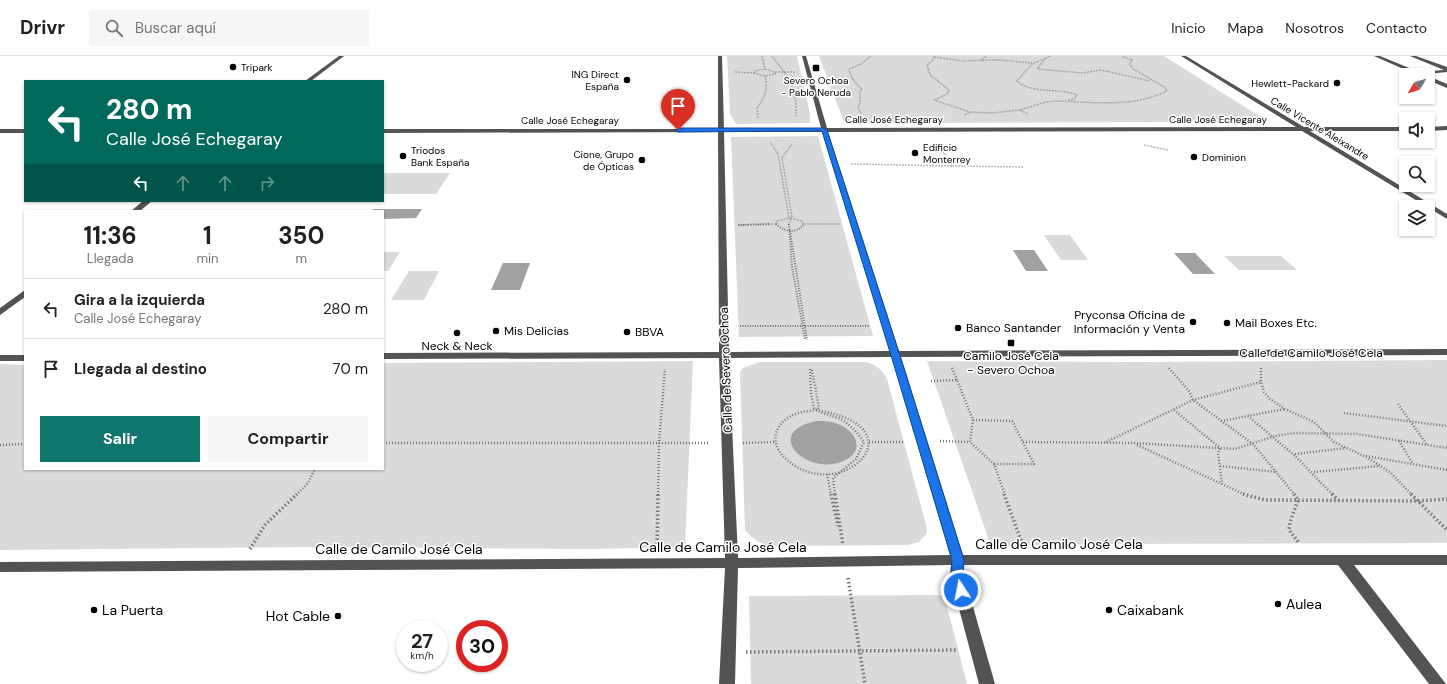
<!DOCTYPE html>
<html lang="es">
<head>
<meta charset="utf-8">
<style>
	:root { --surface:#fff; --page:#f6f6f6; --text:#222; --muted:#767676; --line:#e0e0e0; --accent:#0f766e }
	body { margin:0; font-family:"DM Sans",sans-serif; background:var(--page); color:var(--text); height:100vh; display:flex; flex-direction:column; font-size:15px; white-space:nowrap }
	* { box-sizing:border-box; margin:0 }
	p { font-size:13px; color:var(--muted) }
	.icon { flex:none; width:22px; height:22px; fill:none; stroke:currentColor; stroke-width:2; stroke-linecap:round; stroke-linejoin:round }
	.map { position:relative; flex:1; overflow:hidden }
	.sheet { position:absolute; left:24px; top:154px; width:360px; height:260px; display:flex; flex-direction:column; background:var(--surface); border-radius:0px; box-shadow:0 1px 3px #0004 }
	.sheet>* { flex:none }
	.guide { position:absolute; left:24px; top:24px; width:360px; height:122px; border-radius:0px; box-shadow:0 1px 3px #0004; background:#00695c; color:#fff; overflow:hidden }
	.needle { width:26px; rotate:232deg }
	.buttons { position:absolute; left:1399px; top:12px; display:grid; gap:8px }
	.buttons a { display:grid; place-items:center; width:36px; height:36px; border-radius:0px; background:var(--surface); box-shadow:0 1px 3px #0004; font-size:20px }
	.speed { position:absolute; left:396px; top:564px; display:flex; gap:8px; font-size:20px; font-weight:700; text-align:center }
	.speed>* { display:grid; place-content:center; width:52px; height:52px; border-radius:50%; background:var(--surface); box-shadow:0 1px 3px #0004; line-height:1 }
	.speed small { font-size:10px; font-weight:400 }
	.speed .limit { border:6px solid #d22; background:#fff; color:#111 }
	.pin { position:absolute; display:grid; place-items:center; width:34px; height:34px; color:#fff; margin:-41px -17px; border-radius:50% 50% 50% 0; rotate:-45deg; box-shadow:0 0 4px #0007 }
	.pin .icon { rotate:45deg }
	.me { position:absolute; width:44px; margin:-22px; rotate:349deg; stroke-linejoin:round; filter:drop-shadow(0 0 3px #0008) }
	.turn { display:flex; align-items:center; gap:14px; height:84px; padding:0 16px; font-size:18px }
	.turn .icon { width:52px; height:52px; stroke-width:2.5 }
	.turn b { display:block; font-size:28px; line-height:34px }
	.lanes { display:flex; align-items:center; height:38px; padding:0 16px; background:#0003; justify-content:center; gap:20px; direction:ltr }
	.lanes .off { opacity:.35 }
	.eta { display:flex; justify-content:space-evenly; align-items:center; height:68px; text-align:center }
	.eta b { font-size:24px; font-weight:700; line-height:28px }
	.button { display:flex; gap:8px; margin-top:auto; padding:8px 16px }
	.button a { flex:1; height:46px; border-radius:0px; background:var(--accent); color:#fff; font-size:16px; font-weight:700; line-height:46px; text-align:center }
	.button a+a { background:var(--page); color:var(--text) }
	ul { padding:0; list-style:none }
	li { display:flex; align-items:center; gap:12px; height:60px; padding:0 16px; border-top:1px solid var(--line) }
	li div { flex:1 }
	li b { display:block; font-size:15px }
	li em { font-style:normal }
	header { display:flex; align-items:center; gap:24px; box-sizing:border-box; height:56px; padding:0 20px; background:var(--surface); border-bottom:1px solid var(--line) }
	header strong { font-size:19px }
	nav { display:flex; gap:22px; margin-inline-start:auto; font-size:14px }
	.search { width:280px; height:36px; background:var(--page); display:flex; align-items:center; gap:10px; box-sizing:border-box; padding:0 14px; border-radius:0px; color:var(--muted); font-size:15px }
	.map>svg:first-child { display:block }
	.green { fill:#dadada }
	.water { fill:#a1a1a1 }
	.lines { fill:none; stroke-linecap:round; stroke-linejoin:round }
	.path-far3 { stroke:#757575; stroke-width:1.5; stroke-dasharray:0.5 1; stroke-linecap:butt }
	.path-far2 { stroke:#757575; stroke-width:2; stroke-dasharray:1 1.5; stroke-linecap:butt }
	.path-far1 { stroke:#757575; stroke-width:2.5; stroke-dasharray:1 2; stroke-linecap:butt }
	.path { stroke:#757575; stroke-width:3.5; stroke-dasharray:1.5 2.5; stroke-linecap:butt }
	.minor { fill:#535353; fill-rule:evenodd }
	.route { fill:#1a73e8; stroke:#114b97 }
	.poi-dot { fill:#000; stroke:#fff; stroke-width:1.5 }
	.labels { text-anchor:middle; stroke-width:3; stroke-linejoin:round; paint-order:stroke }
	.far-poi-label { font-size:10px; fill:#000; stroke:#fff; text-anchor:start }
	.far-street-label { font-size:10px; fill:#000; stroke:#fff }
	.poi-label { font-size:12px; fill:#000; stroke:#fff; text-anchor:start }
	.street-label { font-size:12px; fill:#000; stroke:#fff }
	.near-street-label { font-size:14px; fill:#000; stroke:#fff }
	.near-poi-label { font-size:14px; fill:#000; stroke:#fff; text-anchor:start }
</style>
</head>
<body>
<header>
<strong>Drivr</strong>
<div class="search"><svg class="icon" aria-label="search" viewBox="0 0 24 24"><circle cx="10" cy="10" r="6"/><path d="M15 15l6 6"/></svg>Buscar aquí</div>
<nav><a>Inicio</a><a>Mapa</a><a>Nosotros</a><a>Contacto</a></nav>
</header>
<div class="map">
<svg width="1447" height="628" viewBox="0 0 1447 628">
	<rect width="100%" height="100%" fill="#fff"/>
	<!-- green -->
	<path class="green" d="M 727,0 L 797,0 L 810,58 L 810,67 L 736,68 L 730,58 Z
		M 819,0 L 1164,0 L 1267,65 L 1264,66 L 847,67 L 844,66 Z
		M 818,80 L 873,280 L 739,281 L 731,81 Z
		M 383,117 L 450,117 L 436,138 L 383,138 Z
		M 1044,179 L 1070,179 L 1088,204 L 1061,204 Z
		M 383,196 L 400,196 L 388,215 L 383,215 Z
		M 1224,200 L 1281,200 L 1297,214 L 1239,214 Z
		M 409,215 L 439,215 L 424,244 L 391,244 Z
		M 1447,304 L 1447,487 L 1105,488 L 991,490 L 927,305 L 1138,306 Z
		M 693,305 L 685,491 L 591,493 L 320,491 L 0,494 L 0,308 L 25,309 L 25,413 L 383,413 L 383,307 Z
		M 760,306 L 867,306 C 877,310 882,313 887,323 L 926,469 L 927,477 L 919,486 L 908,489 L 770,490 C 758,487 753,483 745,474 L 740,316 L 743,312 Z
		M 944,539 L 967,628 L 751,628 L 749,540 Z"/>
	<!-- water -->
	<path class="water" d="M 373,153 L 422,153 L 416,162 L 383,163 L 383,155 L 372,155 Z
		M 1013,194 L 1034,194 L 1048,215 L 1026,215 Z
		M 1174,197 L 1195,197 L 1215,218 L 1193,218 Z
		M 503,207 L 530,207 L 520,234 L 491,234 Z
		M 817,365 C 824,365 831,365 838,368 C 859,376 865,398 841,406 C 803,419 763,375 817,365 Z"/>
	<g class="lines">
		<!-- path-far3 -->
		<path class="path-far3" d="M 762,0 L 765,13
			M 772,0 L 791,25 L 796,47 L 796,60
			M 934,0 L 933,4 L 927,9 L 930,19 L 949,34 L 947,38 L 934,44 L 970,56
			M 1050,0 L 1046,2 L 1037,13 L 1083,17 L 1101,14 L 1150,25
			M 934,1 L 963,5 L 1000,4 L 1032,7
			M 1046,2 L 1032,8 L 1017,25 C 1033,39 1058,31 1077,39 L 1074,43 L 1068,44
			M 981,4 L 987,0
			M 765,13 L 775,16 L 775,18 L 765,20 L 754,17 L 755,15 Z
			M 735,16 L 754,17
			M 775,16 L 795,16
			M 1020,54 L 1046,46 L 1056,45 C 1093,46 1133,52 1167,35 L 1164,31 L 1132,12 L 1130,8 L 1132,4 L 1122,0
			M 965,59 L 971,56 L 992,57 L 1020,54 L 1028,58
			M 862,60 L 858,51 L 860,47 L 860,35 L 862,33 C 856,28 850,21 849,13 L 861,8 L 871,0
			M 758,62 L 757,52 C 765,41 768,34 765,20
			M 771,87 L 778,98 L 789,162
			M 1144,89 L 1168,94
			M 851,108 L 952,110 L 938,87
			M 952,110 L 1024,111
			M 776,168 L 777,169
			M 776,168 L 777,165 L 790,162 L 802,165 L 803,169
			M 804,168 L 840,168
			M 738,169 L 776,168
			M 788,169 L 792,161 L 782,102 L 792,88"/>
		<!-- path-far2 -->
		<path class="path-far2" d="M 776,168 C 784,176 797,178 804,168
			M 789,168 L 792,211 L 805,284
			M 738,169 L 770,168
			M 790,175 L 807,284
			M 740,270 L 869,270"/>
		<!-- path-far1 -->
		<path class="path-far1" d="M 952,312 L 957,324
			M 1169,312 L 1189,335 L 1193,344 L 1253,388 L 1295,439
			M 1261,312 L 1261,326 L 1264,336 L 1270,343 L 1285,353 L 1314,366 L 1334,386 L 1368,402 L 1391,417 L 1412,439
			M 810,313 L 811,337 L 814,352 C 822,358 829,359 838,362 C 849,367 857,376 864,386 L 856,403 L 833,422 L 835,439
			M 812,314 L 819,352 L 816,354
			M 931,325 L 957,324 L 973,364 L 970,386 L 994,408 L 1005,439
			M 1398,348 L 1427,389
			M 816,354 C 926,371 837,454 784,401 C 767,384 777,364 798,357 C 804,355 810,355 816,354 Z
			M 1174,354 L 1220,392 L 1218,397 L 1222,428
			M 1344,357 L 1447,370
			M 1248,360 L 1295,400 L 1333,439
			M 973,364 L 1012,365 L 1034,408 L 994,408
			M 1221,365 L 1285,353
			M 940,385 L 970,386
			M 1399,385 L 1413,408
			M 869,386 L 905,386
			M 1023,386 L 1134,387 L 1235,393 L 1275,380 L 1295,377 L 1357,378 L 1447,392
			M 1106,386 L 1193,344 L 1261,326
			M 383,387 L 710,387
			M 743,387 L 774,386
			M 0,389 L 25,388
			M 1137,389 L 1246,439
			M 1295,398 L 1346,392
			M 1366,400 L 1447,414
			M 1220,410 L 1277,416
			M 1314,416 L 1380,410
			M 827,418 L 831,439
			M 296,439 L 308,427 L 315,413
			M 658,439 L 659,387 L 665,313"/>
		<!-- path -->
		<path class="path" d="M 831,438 L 838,470
			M 835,438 L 843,489
			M 1004,438 L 1022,487
			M 1243,438 L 1265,444 L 1418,445 L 1447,443
			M 1294,438 L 1298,444 L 1290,466 L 1289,474 L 1299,487
			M 1332,438 L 1338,444
			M 1411,438 L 1447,474
			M 657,492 L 658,438
			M 250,493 L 265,469 L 297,438
			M 848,522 L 865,628
			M 746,596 L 957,594"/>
		<!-- minor -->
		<path class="minor" d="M 339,0 L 344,0 L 311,25 L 305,25 Z
			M 718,0 L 722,0 L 724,73 L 821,72 L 802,0 L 806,0 L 827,72 L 1296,71 L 1181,0 L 1186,0 L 1304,71 L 1406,71 L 1406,75 L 1310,75 L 1447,158 L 1447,163 L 1302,75 L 828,76 L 899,295 L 1447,293 L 1447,299 L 901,301 L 963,499 L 1447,499 L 1447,509 L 1354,509 L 1446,628 L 1429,628 L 1338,509 L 964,509 L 964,519 L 995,628 L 979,628 L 950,519 L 951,509 L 738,512 L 735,628 L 719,628 L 725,512 L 0,516 L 0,506 L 725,502 L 719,302 L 383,303 L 383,297 L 719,296 L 718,76 L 383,77 L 383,73 L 718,73 ZM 724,76 L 822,76 L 890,295 L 729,296 ZM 892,301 L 950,499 L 738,502 L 729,302 Z
			M 1374,0 L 1380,0 L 1419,16 L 1444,14 L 1410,0 L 1416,0 L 1447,11 L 1447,16 L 1417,19 Z
			M 1428,20 L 1447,28 L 1447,32 L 1428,24 Z
			M 1447,70 L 1447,74 L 1428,75 L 1428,71 Z
			M 0,73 L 25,73 L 25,77 L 0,77 Z
			M 143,145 L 152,145 L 140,155 L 131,155 Z
			M 25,234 L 25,241 L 0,259 L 0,252 Z
			M 0,299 L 25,299 L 25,305 L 0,305 Z"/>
	</g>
	<!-- route -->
	<path class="route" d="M 824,72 L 827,74 L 902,306 L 964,504 L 963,519 L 968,534 L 966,537 L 961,539 L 957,537 C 952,527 951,516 952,504 L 893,306 L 822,75 L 678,76 L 675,74 L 678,72 Z"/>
	<!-- markers -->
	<g class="poi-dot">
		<circle cx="233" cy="11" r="4"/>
		<rect x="812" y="8" width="8" height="8" rx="2"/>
		<circle cx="627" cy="24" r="4"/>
		<circle cx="1337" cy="27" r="4"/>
		<circle cx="915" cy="97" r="4"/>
		<circle cx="403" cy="100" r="4"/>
		<circle cx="1194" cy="101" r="4"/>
		<circle cx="642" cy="104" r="4"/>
		<circle cx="1193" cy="266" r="4"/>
		<circle cx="1227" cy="267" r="4"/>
		<circle cx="958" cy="272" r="4"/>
		<circle cx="496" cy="275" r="4"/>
		<circle cx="627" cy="276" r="4"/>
		<circle cx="457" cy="277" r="4"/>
		<rect x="1007" y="283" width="8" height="8" rx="2"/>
		<circle cx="1278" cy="548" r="4"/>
		<circle cx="94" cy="554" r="4"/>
		<circle cx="1109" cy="554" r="4"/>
		<circle cx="338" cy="560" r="4"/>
	</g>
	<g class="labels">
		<!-- far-poi labels -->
		<g class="far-poi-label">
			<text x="241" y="15">Tripark</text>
			<text x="619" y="22" text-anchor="end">ING Direct<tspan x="619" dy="12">España</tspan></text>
			<text x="816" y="28" text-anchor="middle">Severo Ochoa<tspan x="816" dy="12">- Pablo Neruda</tspan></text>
			<text x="1329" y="31" text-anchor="end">Hewlett-Packard</text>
			<text x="923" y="95">Edificio<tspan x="923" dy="12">Monterrey</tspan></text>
			<text x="411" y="98">Triodos<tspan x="411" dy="12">Bank España</tspan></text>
			<text x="634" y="102" text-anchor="end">Cione, Grupo<tspan x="634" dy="12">de Ópticas</tspan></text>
			<text x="1202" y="105">Dominion</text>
		</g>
		<!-- far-street labels -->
		<g class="far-street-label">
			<text x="894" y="67">Calle José Echegaray</text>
			<text x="1218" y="67">Calle José Echegaray</text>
			<text x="570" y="68">Calle José Echegaray</text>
			<text transform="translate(1320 72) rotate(31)" y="4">Calle Vicente Aleixandre</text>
		</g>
		<!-- poi labels -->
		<g class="poi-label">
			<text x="1185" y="263" text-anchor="end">Pryconsa Oficina de<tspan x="1185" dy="14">Información y Venta</tspan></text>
			<text x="1235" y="271">Mail Boxes Etc.</text>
			<text x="966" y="276">Banco Santander</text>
			<text x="504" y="279">Mis Delicias</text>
			<text x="635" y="280">BBVA</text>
			<text x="457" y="294" text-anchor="middle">Neck &amp; Neck</text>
			<text x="1011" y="304" text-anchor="middle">Camilo José Cela<tspan x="1011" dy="14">- Severo Ochoa</tspan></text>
		</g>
		<!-- street labels -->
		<g class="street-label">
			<text x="1311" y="301">Calle de Camilo José Cela</text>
			<text transform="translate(726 314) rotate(-92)" y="4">Calle de Severo Ochoa</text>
		</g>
		<!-- near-street labels -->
		<g class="near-street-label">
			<text x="1059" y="493">Calle de Camilo José Cela</text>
			<text x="723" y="496">Calle de Camilo José Cela</text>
			<text x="399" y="498">Calle de Camilo José Cela</text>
		</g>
		<!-- near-poi labels -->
		<g class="near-poi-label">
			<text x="1286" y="553">Aulea</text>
			<text x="102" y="559">La Puerta</text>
			<text x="1117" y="559">Caixabank</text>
			<text x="330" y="565" text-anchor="end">Hot Cable</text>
		</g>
	</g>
</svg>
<div class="buttons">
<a><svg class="needle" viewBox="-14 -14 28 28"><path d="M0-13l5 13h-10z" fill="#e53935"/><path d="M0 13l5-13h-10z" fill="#767676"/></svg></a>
<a><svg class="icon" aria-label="sound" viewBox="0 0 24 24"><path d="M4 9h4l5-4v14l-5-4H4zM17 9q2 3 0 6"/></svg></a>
<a><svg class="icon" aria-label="search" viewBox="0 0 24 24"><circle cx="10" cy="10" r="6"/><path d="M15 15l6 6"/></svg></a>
<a><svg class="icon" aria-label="layers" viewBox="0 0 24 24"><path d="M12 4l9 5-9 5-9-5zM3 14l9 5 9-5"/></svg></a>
</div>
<div class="speed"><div>27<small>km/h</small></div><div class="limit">30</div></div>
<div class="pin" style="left:678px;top:74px;background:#d93025"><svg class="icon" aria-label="arrive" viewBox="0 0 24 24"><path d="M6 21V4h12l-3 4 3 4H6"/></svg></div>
<svg class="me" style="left:961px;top:534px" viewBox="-20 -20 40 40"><circle r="17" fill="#1a73e8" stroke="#fff" stroke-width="3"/><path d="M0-11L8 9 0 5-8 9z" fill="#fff"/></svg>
<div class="guide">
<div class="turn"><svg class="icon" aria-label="left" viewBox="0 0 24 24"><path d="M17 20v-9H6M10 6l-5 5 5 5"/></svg><div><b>280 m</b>Calle José Echegaray</div></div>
<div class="lanes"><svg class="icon" aria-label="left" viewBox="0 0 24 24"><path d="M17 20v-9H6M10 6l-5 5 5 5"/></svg><svg class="icon off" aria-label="ahead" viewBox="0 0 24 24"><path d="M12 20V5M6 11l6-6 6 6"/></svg><svg class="icon off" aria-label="ahead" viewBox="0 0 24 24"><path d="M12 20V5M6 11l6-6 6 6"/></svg><svg class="icon off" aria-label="right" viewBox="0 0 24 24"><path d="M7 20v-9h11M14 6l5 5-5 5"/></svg></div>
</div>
<section class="sheet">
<div class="eta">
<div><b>11:36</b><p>Llegada</p></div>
<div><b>1</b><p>min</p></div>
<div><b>350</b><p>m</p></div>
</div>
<ul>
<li><svg class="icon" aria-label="left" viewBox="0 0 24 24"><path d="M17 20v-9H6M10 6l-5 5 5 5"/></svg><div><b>Gira a la izquierda</b><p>Calle José Echegaray</p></div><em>280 m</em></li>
<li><svg class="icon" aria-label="arrive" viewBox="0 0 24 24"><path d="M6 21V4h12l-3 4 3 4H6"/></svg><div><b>Llegada al destino</b></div><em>70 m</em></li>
</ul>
<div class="button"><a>Salir</a><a>Compartir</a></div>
</section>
</div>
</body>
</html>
